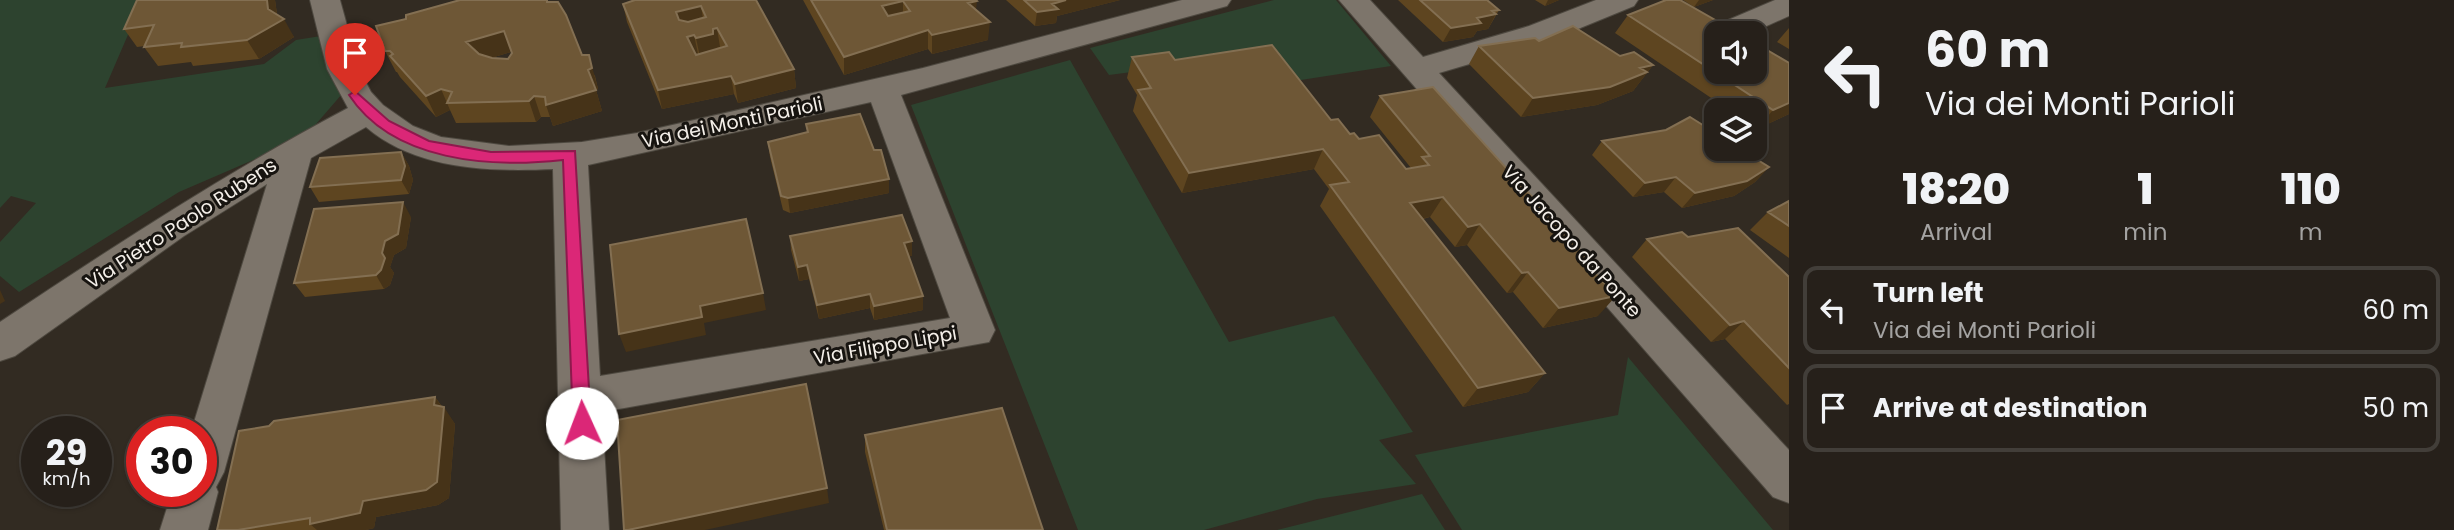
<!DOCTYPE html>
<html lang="en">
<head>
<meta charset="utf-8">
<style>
	:root { --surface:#26201a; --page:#2e2823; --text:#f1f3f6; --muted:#a4a3a2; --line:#423e39 }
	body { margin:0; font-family:Poppins,sans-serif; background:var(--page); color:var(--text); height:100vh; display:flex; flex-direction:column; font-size:26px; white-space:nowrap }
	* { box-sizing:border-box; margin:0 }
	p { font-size:23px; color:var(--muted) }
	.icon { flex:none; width:38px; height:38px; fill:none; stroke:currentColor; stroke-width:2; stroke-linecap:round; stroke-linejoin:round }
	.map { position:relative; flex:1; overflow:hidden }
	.side { display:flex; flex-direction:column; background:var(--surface); width:665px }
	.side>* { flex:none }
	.guide { background:#26201a; color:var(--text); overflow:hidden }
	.fabs { position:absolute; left:1704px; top:21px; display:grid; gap:14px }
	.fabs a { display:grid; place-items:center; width:63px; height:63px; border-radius:14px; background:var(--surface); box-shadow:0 2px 5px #0004,0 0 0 2px var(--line); font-size:35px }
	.speed { position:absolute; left:21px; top:416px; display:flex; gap:14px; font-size:35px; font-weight:700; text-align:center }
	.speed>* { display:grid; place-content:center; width:91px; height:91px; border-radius:50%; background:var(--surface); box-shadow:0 2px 5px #0004,0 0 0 2px var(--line); line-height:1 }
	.speed small { font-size:18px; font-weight:400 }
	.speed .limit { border:10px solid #d22; background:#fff; color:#111 }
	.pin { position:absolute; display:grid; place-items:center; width:60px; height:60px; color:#fff; margin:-72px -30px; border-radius:50% 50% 50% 0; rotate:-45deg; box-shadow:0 0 7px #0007 }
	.pin .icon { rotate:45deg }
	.me { position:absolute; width:77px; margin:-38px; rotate:358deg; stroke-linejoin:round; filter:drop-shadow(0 0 5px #0008) }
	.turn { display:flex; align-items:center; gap:24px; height:147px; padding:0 21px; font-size:32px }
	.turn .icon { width:91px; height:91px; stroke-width:2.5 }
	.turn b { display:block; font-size:49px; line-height:60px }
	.eta { display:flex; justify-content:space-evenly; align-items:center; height:119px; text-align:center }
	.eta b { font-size:42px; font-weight:800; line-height:49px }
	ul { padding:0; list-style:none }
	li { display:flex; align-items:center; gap:21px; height:88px; margin:0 14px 10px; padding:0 7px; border:4px solid var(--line); border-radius:14px }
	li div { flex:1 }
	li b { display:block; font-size:26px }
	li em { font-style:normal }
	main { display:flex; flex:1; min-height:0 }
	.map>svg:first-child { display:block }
	.green { fill:#2d432f }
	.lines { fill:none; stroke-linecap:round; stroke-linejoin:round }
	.minor-casing { stroke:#4e4940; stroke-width:2 }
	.minor { fill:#7d756b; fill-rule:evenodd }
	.wall { fill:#5e4520; fill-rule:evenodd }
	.shaded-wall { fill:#463318 }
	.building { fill:#6e5736; stroke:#836f52; stroke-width:2; fill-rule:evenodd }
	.route { fill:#db2777; stroke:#8e194d; stroke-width:2 }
	.labels { text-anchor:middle; stroke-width:6; stroke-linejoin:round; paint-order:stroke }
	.street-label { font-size:19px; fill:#f4efe9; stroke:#171410 }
</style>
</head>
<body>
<main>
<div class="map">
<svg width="1789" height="530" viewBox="0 0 1789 530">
	<rect width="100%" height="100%" fill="#322b22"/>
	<!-- green -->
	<path class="green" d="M 0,0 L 143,0 L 105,88 L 264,64 L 296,40 L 321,36 L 342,94 L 304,138 L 179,192 L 19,292 L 0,276 L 0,242 L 36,203 L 11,196 L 0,208 Z
		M 1274,0 L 1336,0 L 1391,66 L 1288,82 L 1261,55 L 1109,75 L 1090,48 Z
		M 1070,60 L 1229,342 L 1334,316 L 1413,432 L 1379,440 L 1416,484 L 1317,499 L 1204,530 L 1078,530 L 911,105 Z
		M 1628,357 L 1773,530 L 1462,530 L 1415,455 L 1618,415 Z
		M 1422,494 L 1445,530 L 1277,530 Z"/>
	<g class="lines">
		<defs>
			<path id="minor" d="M 310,0 L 340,0 L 359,69 L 371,92 L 383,105 L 413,126 L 441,137 L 509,146 L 582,142 L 637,133 L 923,68 L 1182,0 L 1231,0 L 1227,6 L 901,95 L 995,330 L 989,342 L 602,412 L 609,530 L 561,530 L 553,169 C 491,172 416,170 366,127 L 311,158 L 224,472 L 216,487 L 218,492 L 208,530 L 160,530 L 172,492 L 201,492 L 201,432 L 191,432 L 267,184 L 184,236 L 15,356 L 0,361 L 0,322 C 114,246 227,172 348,108 L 327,69 ZM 871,102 L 950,318 L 600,376 L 588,165 Z
				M 1339,0 L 1370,0 L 1423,57 L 1529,26 L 1596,0 L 1638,0 L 1634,6 L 1551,40 L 1439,73 L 1789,450 L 1789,503 L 1773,497 Z
				M 1775,0 L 1789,0 L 1789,16 L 1751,33 L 1717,33 L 1717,40 L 1710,33 L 1714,26 Z"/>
		</defs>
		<!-- minor casing -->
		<use href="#minor" class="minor-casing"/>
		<!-- minor -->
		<use href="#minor" class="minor"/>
	</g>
	<!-- wall -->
	<path class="wall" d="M 275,0 L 277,14 L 294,37 L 259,59 L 193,66 L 191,62 L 158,66 L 144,47 L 145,46 L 137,47 L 124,29 Z
		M 756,0 L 794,69 L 796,88 L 738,103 L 734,94 L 662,109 L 627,22 L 623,4 Z
		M 803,0 L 976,0 L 976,10 L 988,40 L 932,54 L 928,49 L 844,75 Z
		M 1006,0 L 1120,0 L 1057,16 L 1056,23 L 1035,26 Z
		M 1398,0 L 1487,0 L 1499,10 L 1488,29 L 1477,31 L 1473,37 L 1443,42 Z
		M 1535,0 L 1559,0 L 1545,6 Z
		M 1683,0 L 1713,0 L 1694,7 Z
		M 1628,15 L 1789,114 L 1757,129 L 1755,128 L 1755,110 L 1729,110 L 1615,33 Z
		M 376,26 L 582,55 L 595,76 L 598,89 L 596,90 L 602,111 L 553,126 L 550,117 L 541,117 L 536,122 L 456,123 L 450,110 L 436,117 L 400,77 L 397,72 L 396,72 L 385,51 ZM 511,52 L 512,53 L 508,59 L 491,58 Z
		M 1789,28 L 1789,49 L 1777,42 Z
		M 1539,41 L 1620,56 L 1653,65 L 1633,91 L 1597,105 L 1521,117 L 1469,64 L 1479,46 Z
		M 1132,57 L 1175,60 L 1331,120 L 1350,134 L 1406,169 L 1411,168 L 1370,117 L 1380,96 L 1590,261 L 1587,265 L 1598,316 L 1543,328 L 1513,292 L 1507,293 L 1467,245 L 1455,247 L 1430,217 L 1423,219 L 1545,373 L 1528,392 L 1463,407 L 1320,206 L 1329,189 L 1314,169 L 1182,193 L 1133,111 L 1137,95 L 1127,78 Z
		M 806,124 L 874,150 L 889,179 L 889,193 L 790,213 L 783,210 L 770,157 L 768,142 L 807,132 Z
		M 1602,141 L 1769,167 L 1755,182 L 1734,196 L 1682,208 L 1664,192 L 1633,197 L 1592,155 Z
		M 401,152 L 409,166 L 413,180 L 409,194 L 319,202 L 310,187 Z
		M 1789,201 L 1789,258 L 1750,230 L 1768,212 Z
		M 411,217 L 406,248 L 394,255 L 390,267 L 394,273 L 390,285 L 384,289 L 305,297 L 294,283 Z
		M 790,236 L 912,241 L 912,256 L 909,256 L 923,310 L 874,320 L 870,308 L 819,319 L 809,279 L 799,281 L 791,250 Z
		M 1688,237 L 1789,277 L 1789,404 L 1787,405 L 1725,339 L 1711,342 L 1632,257 L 1647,239 Z
		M 435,397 L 455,424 L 449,498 L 438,505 L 376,517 L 374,528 L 366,530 L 217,530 Z
		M 865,435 L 1043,530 L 884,530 L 865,452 Z"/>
	<!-- shaded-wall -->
	<path class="shaded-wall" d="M 267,0 L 275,0 L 278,22 L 284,19 L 294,37 L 259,59 L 247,40 L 268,9 Z
		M 1066,0 L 1120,0 L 1057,16 L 1056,23 L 1035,26 L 1037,12 L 1052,4 Z
		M 1548,0 L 1559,0 L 1545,6 Z
		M 1699,0 L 1713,0 L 1694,7 Z
		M 903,1 L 903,20 L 882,25 L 882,6 Z
		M 977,1 L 975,19 L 968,3 Z
		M 701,6 L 704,25 L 680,31 L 676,12 Z
		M 1496,14 L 1488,29 L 1477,31 L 1473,37 L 1443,42 L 1451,28 L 1477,18 Z
		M 990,22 L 988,40 L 932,54 L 932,35 Z
		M 717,28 L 720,47 L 716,48 L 716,52 L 700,57 L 696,38 L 713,29 Z
		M 928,30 L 928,49 L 844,75 L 844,57 Z
		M 504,31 L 511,52 L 474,63 L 466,42 Z
		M 694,35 L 698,54 L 691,55 L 687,37 Z
		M 589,55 L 598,89 L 594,91 L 588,70 Z
		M 1653,65 L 1633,91 L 1597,105 L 1521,117 L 1533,98 Z
		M 794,69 L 796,88 L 738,103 L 735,84 Z
		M 731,76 L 734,94 L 662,109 L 658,90 Z
		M 441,89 L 450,110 L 436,117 L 426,96 Z
		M 596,90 L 602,111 L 553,126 L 546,105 Z
		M 534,96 L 541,117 L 536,122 L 529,101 Z
		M 1789,103 L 1789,114 L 1757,129 L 1773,110 Z
		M 1323,149 L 1314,169 L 1182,193 L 1189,173 Z
		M 401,152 L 409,166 L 413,180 L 409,194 L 401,180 Z
		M 1769,167 L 1755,182 L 1734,196 L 1682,208 L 1695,193 Z
		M 1676,177 L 1664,192 L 1633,197 L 1645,183 Z
		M 889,179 L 889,193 L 790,213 L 788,198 Z
		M 1443,197 L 1430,217 L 1399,223 L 1410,203 Z
		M 403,202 L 411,217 L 406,248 L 394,255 L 390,267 L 394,273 L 390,285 L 384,289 L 376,275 L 385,241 Z
		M 1480,224 L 1467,245 L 1455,247 L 1468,227 Z
		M 912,241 L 912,256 L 904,257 L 904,243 Z
		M 807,265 L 809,279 L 799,281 L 798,267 Z
		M 1528,272 L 1513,292 L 1507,293 L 1522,273 Z
		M 0,290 L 5,301 L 0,304 Z
		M 763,293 L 766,310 L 704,323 L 706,335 L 626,352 L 619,334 L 700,306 Z
		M 870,294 L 870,308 L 819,319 L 817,305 Z
		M 923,296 L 923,310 L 874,320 L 874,306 Z
		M 1616,296 L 1598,316 L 1543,328 L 1559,308 Z
		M 1744,321 L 1725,339 L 1711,342 L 1730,325 Z
		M 1545,373 L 1528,392 L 1463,407 L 1478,388 Z
		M 435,397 L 444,410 L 444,407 L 455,424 L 449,498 L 438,505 L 376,517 L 374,528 L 366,530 L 317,530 L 310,524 L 363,501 L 434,405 Z
		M 827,488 L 829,503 L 705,530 L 628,530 Z"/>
	<!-- building -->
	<path class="building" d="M 137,0 L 267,0 L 268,9 L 284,19 L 247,40 L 181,47 L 182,43 L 144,47 L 154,25 L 124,29 Z
		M 460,0 L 547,0 L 547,2 L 558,2 L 566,15 L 582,55 L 589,55 L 592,68 L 588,70 L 596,90 L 546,105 L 545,97 L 534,96 L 529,101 L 447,103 L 452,92 L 441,89 L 426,96 L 390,56 L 393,54 L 390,51 L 385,51 L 376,26 L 406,19 L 406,15 ZM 504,31 L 512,53 L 508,59 L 492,58 L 479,54 L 466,42 Z
		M 635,0 L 756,0 L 794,69 L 735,84 L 731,76 L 658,90 L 623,4 ZM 701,6 L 706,17 L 688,22 L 679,20 L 676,12 ZM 717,28 L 727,46 L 696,55 L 687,37 L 694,35 L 696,38 L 713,34 L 713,29 Z
		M 811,0 L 976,0 L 977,1 L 968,3 L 990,22 L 932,35 L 928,30 L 844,57 ZM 903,1 L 910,11 L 888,16 L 882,6 Z
		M 1024,0 L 1066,0 L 1052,4 L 1058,9 L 1037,12 Z
		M 1420,0 L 1487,0 L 1499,10 L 1492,11 L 1496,14 L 1477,18 L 1481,23 L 1451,28 Z
		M 1666,0 L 1680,0 L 1738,33 L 1717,33 L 1717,72 L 1755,72 L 1755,43 L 1789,63 L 1789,103 L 1773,110 L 1628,15 Z
		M 1573,26 L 1620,56 L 1634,52 L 1653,65 L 1640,68 L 1647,72 L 1610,87 L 1533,98 L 1479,46 L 1535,38 L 1539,41 Z
		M 1272,45 L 1331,120 L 1338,119 L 1350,134 L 1354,133 L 1359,139 L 1379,135 L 1406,169 L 1429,165 L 1422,157 L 1430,156 L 1380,96 L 1433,87 L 1590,261 L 1585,262 L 1616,296 L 1559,308 L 1528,272 L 1522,273 L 1480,224 L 1468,227 L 1443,197 L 1410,203 L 1545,373 L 1478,388 L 1330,185 L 1349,182 L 1323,149 L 1189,173 L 1138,90 L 1151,88 L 1132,57 L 1169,52 L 1175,60 Z
		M 860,114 L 874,150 L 881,150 L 889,179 L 788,198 L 781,196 L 768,142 L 808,132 L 806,124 Z
		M 1690,117 L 1717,134 L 1717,149 L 1740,149 L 1769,167 L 1747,181 L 1695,193 L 1676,177 L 1645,183 L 1602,141 L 1666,130 Z
		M 401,152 L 405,166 L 401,180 L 310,187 L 320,158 Z
		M 1789,201 L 1789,226 L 1768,212 Z
		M 403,202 L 398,234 L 385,241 L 382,253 L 385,258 L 381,270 L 376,275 L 294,283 L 314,209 Z
		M 902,215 L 912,241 L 904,243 L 923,296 L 874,306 L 870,294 L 817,305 L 807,265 L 798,267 L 790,236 Z
		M 746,219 L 763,293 L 700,306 L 702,317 L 619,334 L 610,245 Z
		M 1738,228 L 1789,277 L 1789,368 L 1744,321 L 1730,325 L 1647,239 L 1682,232 L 1688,237 Z
		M 806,384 L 827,488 L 628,530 L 624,530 L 617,420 Z
		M 435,397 L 434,405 L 444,407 L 437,482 L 426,490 L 363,501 L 360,513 L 310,524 L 310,518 L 238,530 L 217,530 L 239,431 L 269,426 L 274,421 Z
		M 1002,408 L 1043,530 L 887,530 L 865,435 Z"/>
	<!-- route -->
	<path class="route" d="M 355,91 L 389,121 L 429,141 L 491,152 L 575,151 L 591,423 L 588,429 L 582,431 L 573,423 L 563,160 C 491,168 393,162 349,95 Z"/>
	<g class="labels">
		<!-- street labels -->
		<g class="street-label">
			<text transform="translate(732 122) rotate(-12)" y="7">Via dei Monti Parioli</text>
			<text transform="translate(181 223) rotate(-33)" y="7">Via Pietro Paolo Rubens</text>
			<text transform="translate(1572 241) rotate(48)" y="7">Via Jacopo da Ponte</text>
			<text transform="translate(885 345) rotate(-10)" y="7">Via Filippo Lippi</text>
		</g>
	</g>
</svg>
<div class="fabs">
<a><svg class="icon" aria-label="sound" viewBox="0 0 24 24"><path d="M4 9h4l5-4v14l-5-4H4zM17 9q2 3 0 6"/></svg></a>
<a><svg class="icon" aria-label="layers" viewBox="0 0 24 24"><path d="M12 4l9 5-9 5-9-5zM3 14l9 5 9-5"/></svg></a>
</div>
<div class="speed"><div>29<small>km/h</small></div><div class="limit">30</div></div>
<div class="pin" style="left:355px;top:95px;background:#d93025"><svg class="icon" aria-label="arrive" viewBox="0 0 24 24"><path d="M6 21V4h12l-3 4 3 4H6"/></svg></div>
<svg class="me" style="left:582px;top:423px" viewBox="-20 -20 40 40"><circle r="19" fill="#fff"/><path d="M0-13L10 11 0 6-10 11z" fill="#db2777"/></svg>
</div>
<section class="side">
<div class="guide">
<div class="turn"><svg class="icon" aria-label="left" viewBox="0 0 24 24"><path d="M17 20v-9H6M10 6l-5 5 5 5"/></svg><div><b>60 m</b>Via dei Monti Parioli</div></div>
</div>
<div class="eta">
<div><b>18:20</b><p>Arrival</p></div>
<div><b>1</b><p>min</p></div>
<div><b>110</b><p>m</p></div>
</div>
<ul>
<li><svg class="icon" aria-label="left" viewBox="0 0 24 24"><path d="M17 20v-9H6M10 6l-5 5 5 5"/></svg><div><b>Turn left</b><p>Via dei Monti Parioli</p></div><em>60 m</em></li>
<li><svg class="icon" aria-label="arrive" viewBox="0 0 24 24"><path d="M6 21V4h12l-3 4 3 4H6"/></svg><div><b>Arrive at destination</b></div><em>50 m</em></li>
</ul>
</section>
</main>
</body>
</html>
